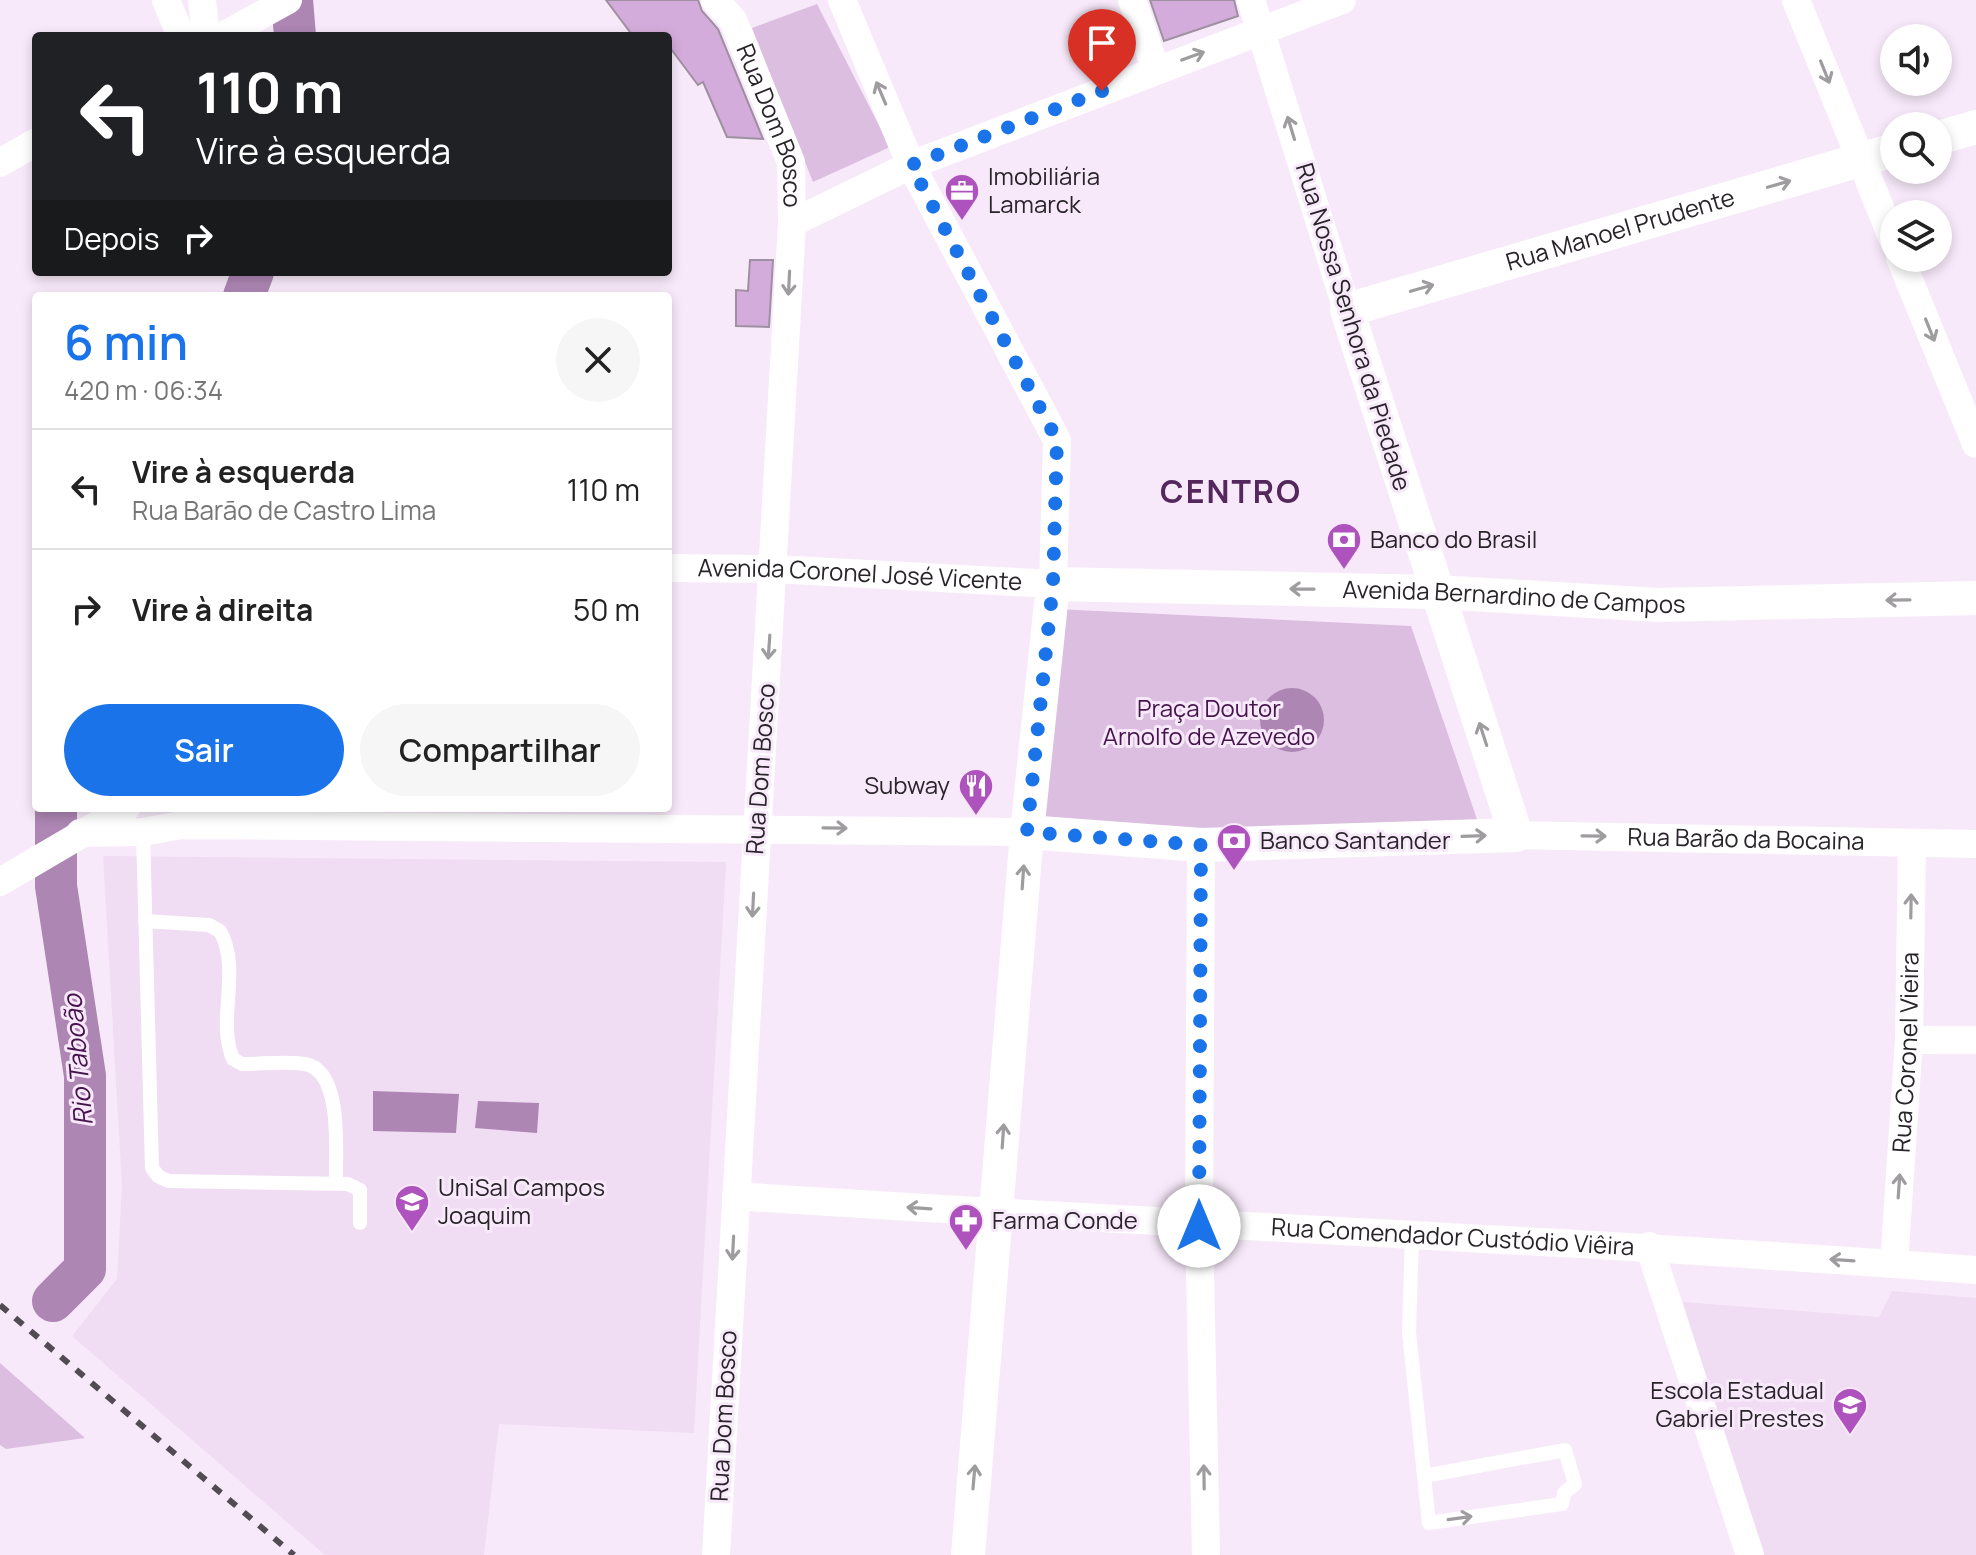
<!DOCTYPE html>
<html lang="pt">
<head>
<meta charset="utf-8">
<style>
	:root { --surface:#fff; --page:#f6f6f6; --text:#222; --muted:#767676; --line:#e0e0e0; --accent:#1a73e8 }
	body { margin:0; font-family:Manrope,sans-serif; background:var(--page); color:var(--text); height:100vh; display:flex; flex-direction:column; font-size:30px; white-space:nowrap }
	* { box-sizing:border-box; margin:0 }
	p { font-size:26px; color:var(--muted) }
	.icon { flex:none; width:44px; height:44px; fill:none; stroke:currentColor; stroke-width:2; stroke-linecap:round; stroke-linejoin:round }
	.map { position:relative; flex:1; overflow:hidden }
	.details { position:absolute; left:32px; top:292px; width:640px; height:520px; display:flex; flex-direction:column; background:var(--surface); border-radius:8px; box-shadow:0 4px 12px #0003 }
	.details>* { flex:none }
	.top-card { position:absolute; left:32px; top:32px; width:640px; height:244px; border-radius:8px; box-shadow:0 4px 12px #0003; background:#202124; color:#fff; overflow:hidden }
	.controls { position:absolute; left:1880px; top:24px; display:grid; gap:16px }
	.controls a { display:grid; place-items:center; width:72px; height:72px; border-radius:50%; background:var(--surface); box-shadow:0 4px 12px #0003; font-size:40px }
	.pin { position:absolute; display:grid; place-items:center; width:68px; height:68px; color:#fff; margin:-82px -34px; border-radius:50% 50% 50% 0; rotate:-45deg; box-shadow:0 0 8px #0007 }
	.pin .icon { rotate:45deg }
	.me { position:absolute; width:88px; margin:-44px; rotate:0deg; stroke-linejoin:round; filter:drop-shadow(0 0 6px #0008) }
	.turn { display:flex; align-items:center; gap:28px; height:168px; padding:0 32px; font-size:36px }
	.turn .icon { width:104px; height:104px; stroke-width:2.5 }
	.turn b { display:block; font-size:56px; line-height:68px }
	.then { display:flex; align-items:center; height:76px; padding:0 32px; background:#0003; gap:16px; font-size:30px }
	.round { display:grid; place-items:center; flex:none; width:84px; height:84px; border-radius:42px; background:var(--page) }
	.summary { display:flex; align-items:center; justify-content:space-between; height:136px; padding:0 32px }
	h1 { font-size:48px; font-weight:600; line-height:60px; color:var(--accent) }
	.primary-button { display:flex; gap:16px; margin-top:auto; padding:16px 32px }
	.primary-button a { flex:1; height:92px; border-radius:48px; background:var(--accent); color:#fff; font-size:32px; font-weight:600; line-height:92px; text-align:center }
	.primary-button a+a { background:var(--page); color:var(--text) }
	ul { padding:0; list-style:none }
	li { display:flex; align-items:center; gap:24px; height:120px; padding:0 32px; border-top:2px solid var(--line) }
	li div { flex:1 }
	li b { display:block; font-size:30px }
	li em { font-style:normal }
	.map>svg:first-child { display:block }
	.built { fill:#f0dcf3 }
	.green { fill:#dbbee0 }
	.water { fill:#ad86b3 }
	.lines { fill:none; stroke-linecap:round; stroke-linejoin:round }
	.river { stroke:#ad86b3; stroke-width:42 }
	.building { fill:#d4acdb; stroke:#9e90a0; stroke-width:2 }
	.service { stroke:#fff; stroke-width:14 }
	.minor { stroke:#fff; stroke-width:28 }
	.tertiary { stroke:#fff; stroke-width:34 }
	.rail { stroke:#524b54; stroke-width:6; stroke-dasharray:10 10; stroke-linecap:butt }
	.oneway { stroke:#9f9c9f }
	.route { stroke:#1a73e8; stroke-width:14; stroke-dasharray:0 25.2 }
	.labels { text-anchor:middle; stroke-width:6; stroke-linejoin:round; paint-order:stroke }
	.street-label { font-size:24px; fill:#29242a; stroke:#f8e9fa }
	.poi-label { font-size:24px; fill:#29242a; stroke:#f8e9fa; text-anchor:start }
	.park-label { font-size:24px; fill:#46154e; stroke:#f8e9fa }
	.water-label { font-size:26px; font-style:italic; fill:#45144d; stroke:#f8e9fa }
	.district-label { font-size:32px; font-weight:bold; letter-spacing:2px; fill:#54285c; stroke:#f8e9fa }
</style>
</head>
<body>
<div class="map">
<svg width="1976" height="1555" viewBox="0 0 1976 1555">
	<rect width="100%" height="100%" fill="#f8e9fa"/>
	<!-- built -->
	<path class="built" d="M 103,856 L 726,862 L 694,1433 L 499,1424 L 484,1555 L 325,1555 L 72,1336 L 117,1279 L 122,1186 Z
		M 1892,1291 L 1976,1298 L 1976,1555 L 1761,1555 L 1683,1302 L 1879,1317 Z"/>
	<!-- green -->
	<path class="green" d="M 817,4 L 890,147 L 813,182 L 752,28 Z
		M 1055,609 L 1411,626 L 1482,834 L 1198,830 L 1038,819 Z
		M 0,1363 L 85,1438 L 6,1449 L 0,1445 Z"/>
	<!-- water -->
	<path class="water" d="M1260 720a32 32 0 1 1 64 0a32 32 0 1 1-64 0Z
		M 373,1091 L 459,1094 L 456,1133 L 373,1131 Z
		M 478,1101 L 539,1103 L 537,1133 L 475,1128 Z"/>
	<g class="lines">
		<!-- river -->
		<path class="river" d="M 292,0 L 295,36
			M 244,296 L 253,272
			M 53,1301 L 85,1269 L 85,1076 L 56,886 L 56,808"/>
	</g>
	<!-- building -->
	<path class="building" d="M 606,0 L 698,0 L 702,11 L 718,29 L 763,139 L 727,137 L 703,82 L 698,85 L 668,45 L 668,36 L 633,36 Z
		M 1150,0 L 1234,0 L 1238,16 L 1164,41 Z
		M 750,260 L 773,260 L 769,327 L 736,326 L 736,290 L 748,291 Z"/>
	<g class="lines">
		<!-- service -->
		<path class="service" d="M 143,832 L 152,1168 L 158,1176 L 168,1181 L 348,1184 L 360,1190 L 360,1223
			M 145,921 L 209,925 L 220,931 C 242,971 216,1019 233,1059 L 242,1064 C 262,1064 285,1061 305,1064 C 344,1071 335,1154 336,1183
			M 1412,1235 L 1409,1332 L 1429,1523 L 1562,1504 L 1564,1493 L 1575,1484 L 1565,1450 L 1424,1476"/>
		<!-- minor -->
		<g class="minor">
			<path d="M 166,0 L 181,36"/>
			<path d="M 202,0 L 206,36"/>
			<path id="s1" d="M 715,0 L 733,20 L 791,162 L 792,223 L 716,1555"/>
			<path d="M 1132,0 L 1156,70"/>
			<path d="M 1251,0 L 1347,310"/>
			<path d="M 1796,0 L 1894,242"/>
			<path d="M 223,36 L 288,0"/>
			<path d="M 0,163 L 36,142"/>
			<path d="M 792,223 L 911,165 L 1342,0"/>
			<path d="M 1900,258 L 1976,444"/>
			<path id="s2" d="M 668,568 L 774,569 L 1053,584 L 1057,440 L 911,165 L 842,0"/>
			<path d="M 80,833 L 143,832 L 181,825 L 1027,832"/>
			<path id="s3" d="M 1516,835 L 1976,844"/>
			<path d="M 1201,845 L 1199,1226 L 1206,1555"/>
			<path d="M 0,882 L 126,808"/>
			<path d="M 1909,1040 L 1976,1040"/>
			<path id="s4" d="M 736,1196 C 1149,1224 1563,1239 1976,1270"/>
			<path d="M 1649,1246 L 1750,1555"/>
			<path id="s5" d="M 1894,1264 L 1909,1040 L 1912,843"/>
		</g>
		<!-- tertiary -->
		<g class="tertiary">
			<path d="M 1938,138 L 1976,127"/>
			<path id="s6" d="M 1027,832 L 1201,845 L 1516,835 L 1347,310 L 1894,150"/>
			<path id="s7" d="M 968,1555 L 1027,832 L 1053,584 L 1436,592 L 1659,605 L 1976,598"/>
		</g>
		<!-- rail -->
		<path class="rail" d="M 0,1305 L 294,1555"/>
	</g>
	<!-- one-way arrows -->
	<defs><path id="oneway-shaft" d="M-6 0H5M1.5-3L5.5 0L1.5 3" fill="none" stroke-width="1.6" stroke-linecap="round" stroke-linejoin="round" transform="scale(2)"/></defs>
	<g class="oneway">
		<use href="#oneway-shaft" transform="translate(1193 56) rotate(-20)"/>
		<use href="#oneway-shaft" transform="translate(1825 72) rotate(68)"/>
		<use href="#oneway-shaft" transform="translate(881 93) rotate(-113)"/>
		<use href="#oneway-shaft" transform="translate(1291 128) rotate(-107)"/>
		<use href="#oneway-shaft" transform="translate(1779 184) rotate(-16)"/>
		<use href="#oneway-shaft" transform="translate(789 283) rotate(93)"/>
		<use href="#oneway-shaft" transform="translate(1422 288) rotate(-16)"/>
		<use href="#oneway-shaft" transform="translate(1930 330) rotate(68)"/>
		<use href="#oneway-shaft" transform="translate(1302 589) rotate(-179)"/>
		<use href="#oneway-shaft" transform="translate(1898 600) rotate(179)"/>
		<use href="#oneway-shaft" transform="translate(769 647) rotate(94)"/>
		<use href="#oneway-shaft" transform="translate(1483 734) rotate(-108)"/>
		<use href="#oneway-shaft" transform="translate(835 828) rotate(1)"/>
		<use href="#oneway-shaft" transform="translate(1474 836) rotate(-2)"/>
		<use href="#oneway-shaft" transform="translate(1594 836) rotate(1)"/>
		<use href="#oneway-shaft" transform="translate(1023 877) rotate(-86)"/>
		<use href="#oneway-shaft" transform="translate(753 905) rotate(93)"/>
		<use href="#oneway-shaft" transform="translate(1911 906) rotate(-89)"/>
		<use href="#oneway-shaft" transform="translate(1003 1136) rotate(-86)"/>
		<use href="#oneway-shaft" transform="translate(1899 1186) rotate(-86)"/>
		<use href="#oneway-shaft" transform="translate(919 1208) rotate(-176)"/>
		<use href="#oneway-shaft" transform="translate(733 1248) rotate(93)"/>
		<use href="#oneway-shaft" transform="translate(1842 1260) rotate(-176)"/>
		<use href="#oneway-shaft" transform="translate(974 1477) rotate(-85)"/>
		<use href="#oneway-shaft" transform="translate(1204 1477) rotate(-91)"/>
		<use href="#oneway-shaft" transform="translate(1460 1518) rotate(-8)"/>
	</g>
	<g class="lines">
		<!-- route -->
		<path class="route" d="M 1102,91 L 911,165 L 1057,440 L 1053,584 L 1027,832 L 1201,845 L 1199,1226"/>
	</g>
	<!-- icons -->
	<defs>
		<symbol id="office-pin" viewBox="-11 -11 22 30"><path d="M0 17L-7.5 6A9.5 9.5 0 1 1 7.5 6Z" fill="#ae52bd" stroke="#f8e9fa"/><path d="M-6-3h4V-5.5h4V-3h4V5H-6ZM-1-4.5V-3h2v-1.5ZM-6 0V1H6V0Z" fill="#fff"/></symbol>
		<symbol id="bank-pin" viewBox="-11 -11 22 30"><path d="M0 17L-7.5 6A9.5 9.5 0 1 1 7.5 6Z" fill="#ae52bd" stroke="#f8e9fa"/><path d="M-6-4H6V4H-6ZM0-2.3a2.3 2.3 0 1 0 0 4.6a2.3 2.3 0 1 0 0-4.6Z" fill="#fff"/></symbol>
		<symbol id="restaurant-pin" viewBox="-11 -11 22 30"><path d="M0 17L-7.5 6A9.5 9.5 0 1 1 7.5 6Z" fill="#ae52bd" stroke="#f8e9fa"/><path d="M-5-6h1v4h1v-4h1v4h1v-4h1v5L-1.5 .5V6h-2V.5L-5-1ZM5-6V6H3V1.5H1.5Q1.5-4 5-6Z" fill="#fff"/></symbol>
		<symbol id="university-pin" viewBox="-11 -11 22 30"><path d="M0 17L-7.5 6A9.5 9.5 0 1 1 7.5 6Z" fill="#ae52bd" stroke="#f8e9fa"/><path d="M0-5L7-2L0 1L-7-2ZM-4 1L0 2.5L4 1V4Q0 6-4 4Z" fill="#fff"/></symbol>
		<symbol id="pharmacy-pin" viewBox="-11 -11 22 30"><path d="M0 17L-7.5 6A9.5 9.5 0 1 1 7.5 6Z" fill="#ae52bd" stroke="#f8e9fa"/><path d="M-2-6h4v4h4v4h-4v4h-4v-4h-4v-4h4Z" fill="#fff"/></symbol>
		<symbol id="school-pin" viewBox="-11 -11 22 30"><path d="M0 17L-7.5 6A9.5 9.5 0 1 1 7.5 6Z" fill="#ae52bd" stroke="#f8e9fa"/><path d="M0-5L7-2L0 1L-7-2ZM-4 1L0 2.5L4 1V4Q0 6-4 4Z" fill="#fff"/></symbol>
	</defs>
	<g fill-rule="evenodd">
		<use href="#office-pin" x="942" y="171" width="40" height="54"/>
		<use href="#bank-pin" x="1324" y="520" width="40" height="54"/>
		<use href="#restaurant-pin" x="956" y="766" width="40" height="54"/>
		<use href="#bank-pin" x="1214" y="821" width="40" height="54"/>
		<use href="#university-pin" x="392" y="1182" width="40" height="54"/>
		<use href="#pharmacy-pin" x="946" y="1201" width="40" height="54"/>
		<use href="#school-pin" x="1830" y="1385" width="40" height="54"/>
	</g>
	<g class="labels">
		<!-- street labels -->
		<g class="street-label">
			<text dy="8" stroke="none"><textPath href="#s1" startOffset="140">Rua Dom Bosco</textPath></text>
			<text dy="8" stroke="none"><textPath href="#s6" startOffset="1326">Rua Manoel Prudente</textPath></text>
			<text transform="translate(1353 327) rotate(73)" y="8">Rua Nossa Senhora da Piedade</text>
			<text dy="8" stroke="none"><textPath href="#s2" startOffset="192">Avenida Coronel José Vicente</textPath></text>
			<text dy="8" stroke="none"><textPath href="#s7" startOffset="1436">Avenida Bernardino de Campos</textPath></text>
			<text transform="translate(761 769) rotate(-86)" y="8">Rua Dom Bosco</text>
			<text dy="8" stroke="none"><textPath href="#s3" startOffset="230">Rua Barão da Bocaina</textPath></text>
			<text dy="8" stroke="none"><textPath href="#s5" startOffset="212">Rua Coronel Vieira</textPath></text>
			<text dy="8" stroke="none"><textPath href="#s4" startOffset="718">Rua Comendador Custódio Viêira</textPath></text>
			<text transform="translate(724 1416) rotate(-87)" y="8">Rua Dom Bosco</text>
		</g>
		<!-- poi labels -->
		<g class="poi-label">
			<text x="988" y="185">Imobiliária<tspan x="988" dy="28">Lamarck</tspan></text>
			<text x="1370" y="548">Banco do Brasil</text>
			<text x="950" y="794" text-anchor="end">Subway</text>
			<text x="1260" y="849">Banco Santander</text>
			<text x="438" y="1196">UniSal Campos<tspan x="438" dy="28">Joaquim</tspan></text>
			<text x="992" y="1229">Farma Conde</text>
			<text x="1824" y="1399" text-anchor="end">Escola Estadual<tspan x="1824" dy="28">Gabriel Prestes</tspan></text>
		</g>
		<!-- park labels -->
		<g class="park-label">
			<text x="1209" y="717">Praça Doutor<tspan x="1209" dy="28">Arnolfo de Azevedo</tspan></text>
		</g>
		<!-- water labels -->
		<g class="water-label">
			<text transform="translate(78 1060) rotate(-95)" y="9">Rio Taboão</text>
		</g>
		<!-- district labels -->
		<g class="district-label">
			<text x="1231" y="503">CENTRO</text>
		</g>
	</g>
</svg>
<div class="controls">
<a><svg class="icon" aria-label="sound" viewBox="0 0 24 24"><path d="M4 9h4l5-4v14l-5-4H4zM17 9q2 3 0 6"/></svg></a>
<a><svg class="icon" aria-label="search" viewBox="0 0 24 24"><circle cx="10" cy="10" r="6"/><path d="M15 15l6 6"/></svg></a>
<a><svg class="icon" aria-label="layers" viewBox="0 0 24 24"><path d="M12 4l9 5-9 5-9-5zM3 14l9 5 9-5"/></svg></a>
</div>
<div class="pin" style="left:1102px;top:91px;background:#d93025"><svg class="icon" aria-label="arrive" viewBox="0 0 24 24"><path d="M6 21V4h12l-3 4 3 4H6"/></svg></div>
<svg class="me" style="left:1199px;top:1226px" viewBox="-20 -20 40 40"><circle r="19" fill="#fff"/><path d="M0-13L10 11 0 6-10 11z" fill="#1a73e8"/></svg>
<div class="top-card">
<div class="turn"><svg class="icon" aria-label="left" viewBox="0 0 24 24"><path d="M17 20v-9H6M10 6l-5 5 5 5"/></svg><div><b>110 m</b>Vire à esquerda</div></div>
<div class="then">Depois<svg class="icon" aria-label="right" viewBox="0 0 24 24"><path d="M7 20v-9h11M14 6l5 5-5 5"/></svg></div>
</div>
<section class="details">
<div class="summary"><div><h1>6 min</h1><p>420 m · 06:34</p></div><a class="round"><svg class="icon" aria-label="close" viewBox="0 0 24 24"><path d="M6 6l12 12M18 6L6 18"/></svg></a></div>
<ul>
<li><svg class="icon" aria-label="left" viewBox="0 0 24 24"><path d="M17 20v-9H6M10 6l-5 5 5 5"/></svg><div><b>Vire à esquerda</b><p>Rua Barão de Castro Lima</p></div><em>110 m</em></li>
<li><svg class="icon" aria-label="right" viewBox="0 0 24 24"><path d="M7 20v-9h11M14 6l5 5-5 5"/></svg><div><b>Vire à direita</b></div><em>50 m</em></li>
</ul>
<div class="primary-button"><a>Sair</a><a>Compartilhar</a></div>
</section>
</div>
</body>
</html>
